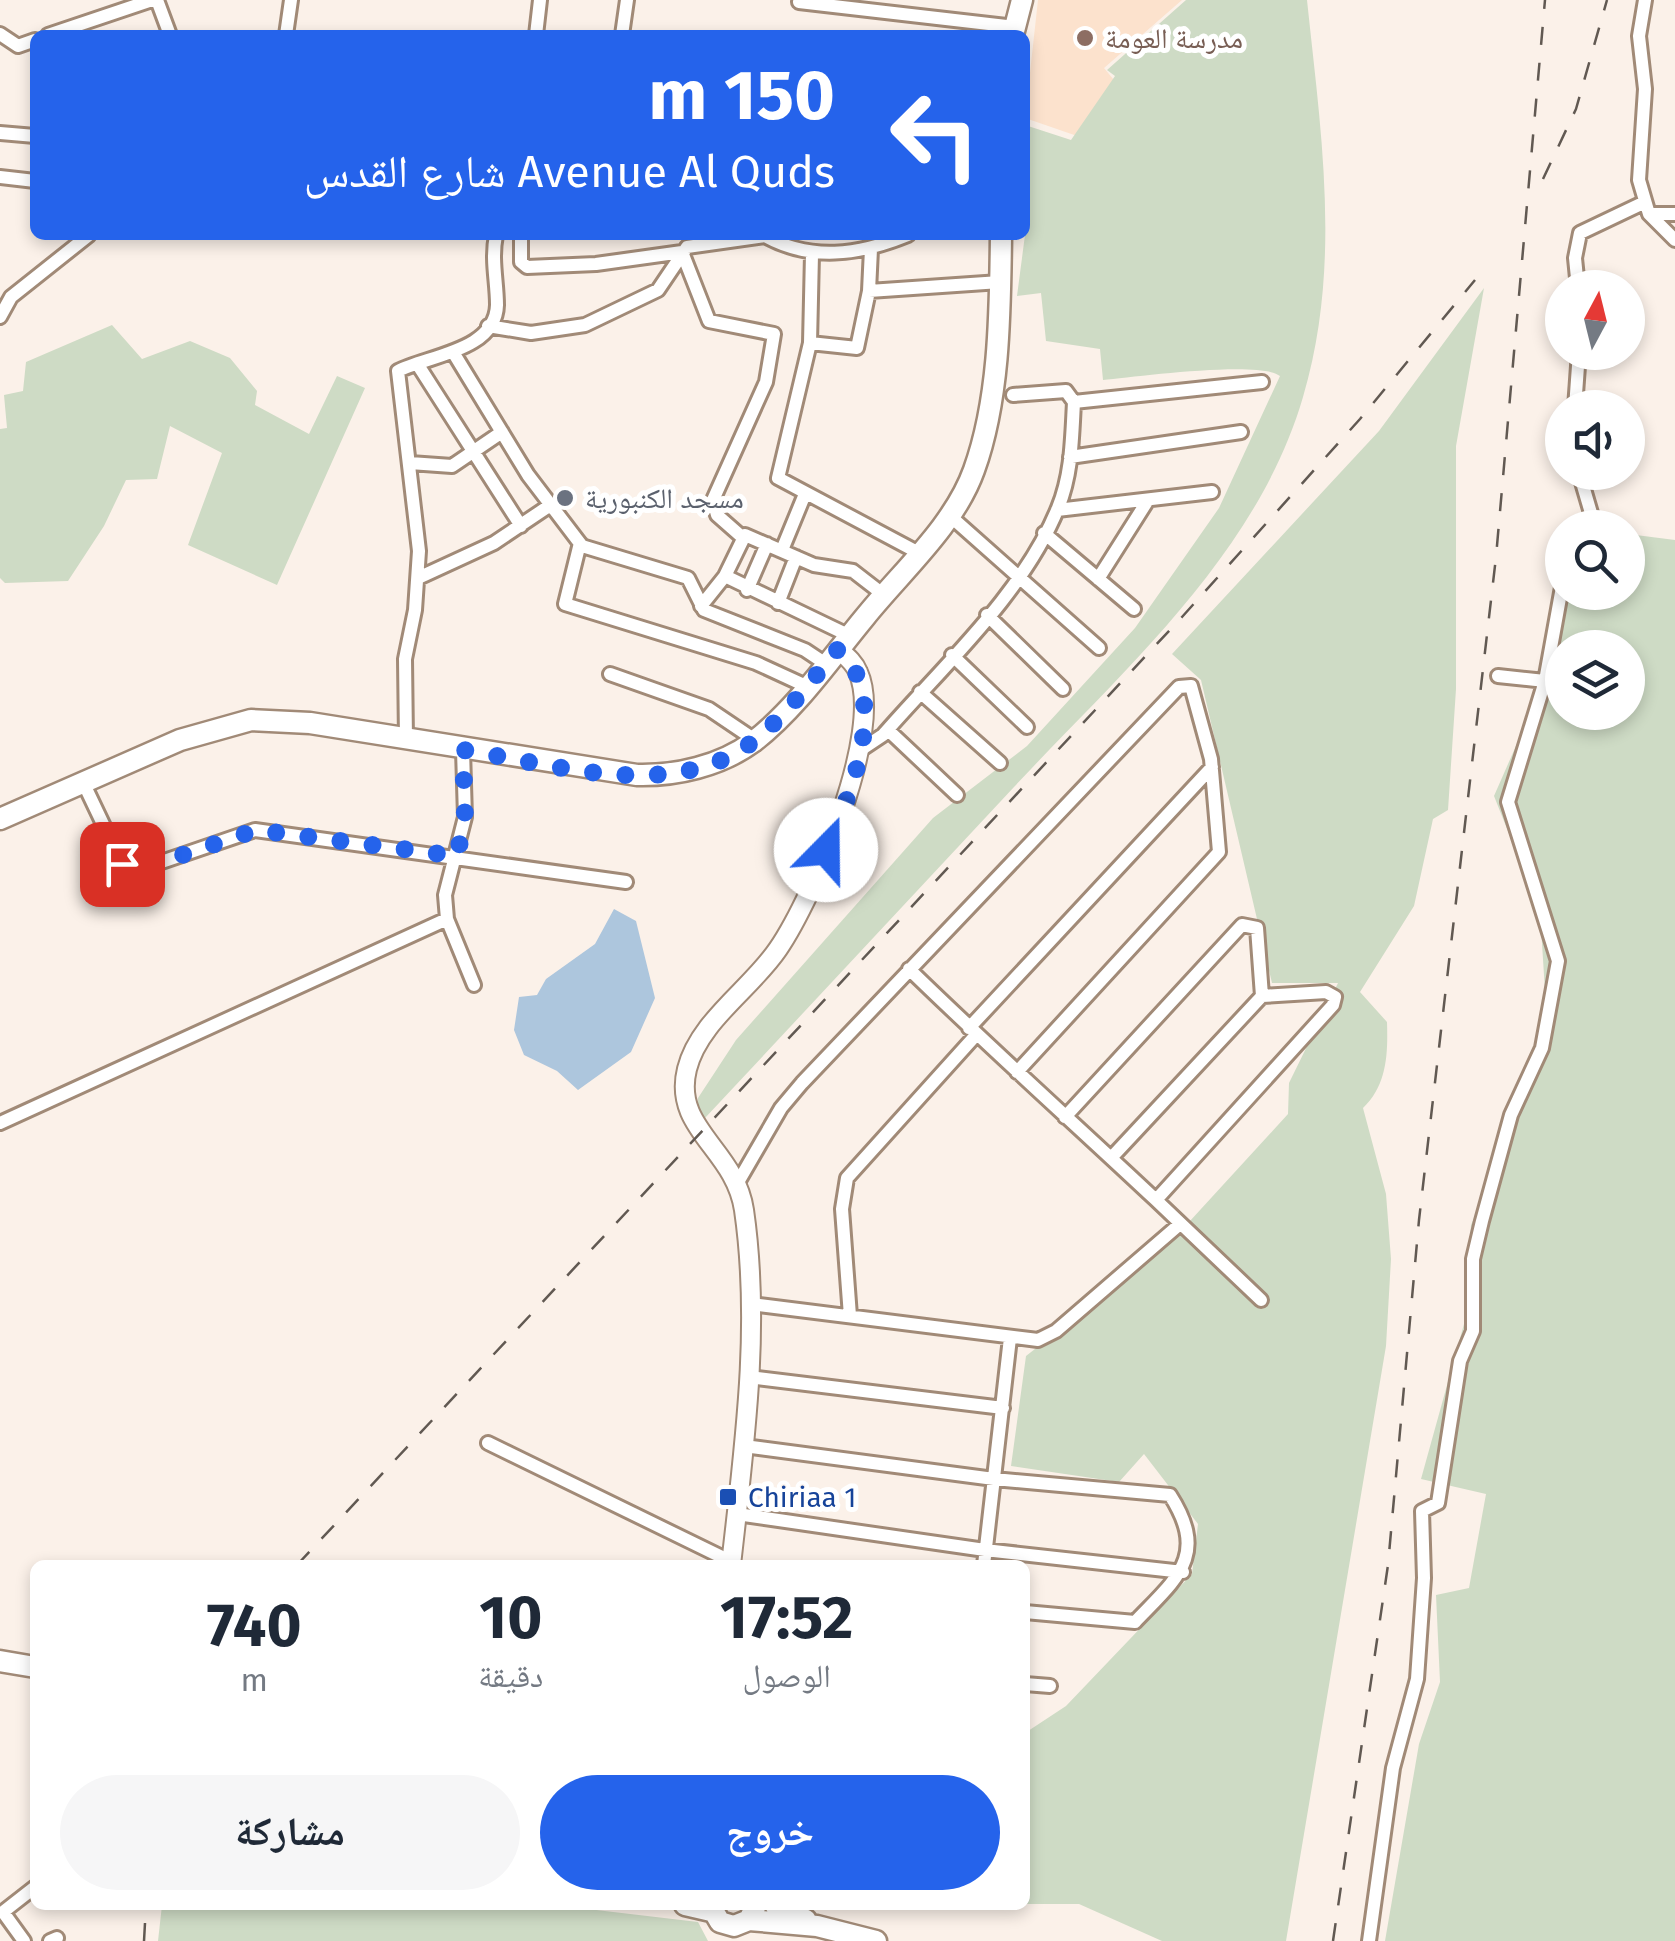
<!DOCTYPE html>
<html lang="ar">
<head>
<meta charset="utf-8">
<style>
	:root { --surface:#fff; --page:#f6f6f7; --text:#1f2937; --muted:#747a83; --accent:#2563eb }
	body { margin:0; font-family:"Fira Sans","Noto Naskh Arabic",sans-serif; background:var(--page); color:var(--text); direction:rtl; height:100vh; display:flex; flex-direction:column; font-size:38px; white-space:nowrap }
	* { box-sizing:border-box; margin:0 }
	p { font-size:32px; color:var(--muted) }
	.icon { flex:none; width:55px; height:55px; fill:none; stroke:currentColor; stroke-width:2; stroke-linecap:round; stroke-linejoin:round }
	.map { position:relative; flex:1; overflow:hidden; direction:ltr }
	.side { position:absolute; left:30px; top:1560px; width:1000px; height:350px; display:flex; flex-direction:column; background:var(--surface); border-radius:15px; box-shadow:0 5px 15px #0003; direction:rtl }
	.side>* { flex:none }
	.banner { position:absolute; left:30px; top:30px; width:1000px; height:210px; border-radius:15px; box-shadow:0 5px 15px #0003; direction:rtl; background:#2563eb; color:#fff; overflow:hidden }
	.needle { width:65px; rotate:7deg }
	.controls { position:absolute; left:1545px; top:270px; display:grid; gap:20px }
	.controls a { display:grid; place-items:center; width:100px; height:100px; border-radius:50%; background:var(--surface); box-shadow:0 5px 15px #0003; font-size:50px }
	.pin { position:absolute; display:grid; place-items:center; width:85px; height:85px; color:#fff; margin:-42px; border-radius:20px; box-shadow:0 5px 15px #0006 }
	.me { position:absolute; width:110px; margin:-55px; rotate:22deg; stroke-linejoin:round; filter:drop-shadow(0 0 8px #0008) }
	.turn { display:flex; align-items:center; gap:35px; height:210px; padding:0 30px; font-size:45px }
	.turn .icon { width:130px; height:130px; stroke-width:2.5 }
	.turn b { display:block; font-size:70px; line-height:85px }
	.eta { display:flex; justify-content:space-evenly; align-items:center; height:170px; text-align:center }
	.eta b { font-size:60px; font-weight:700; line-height:70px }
	.cta { display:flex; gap:20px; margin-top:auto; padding:20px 30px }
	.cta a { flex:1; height:115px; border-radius:60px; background:var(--accent); color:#fff; font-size:40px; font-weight:700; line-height:115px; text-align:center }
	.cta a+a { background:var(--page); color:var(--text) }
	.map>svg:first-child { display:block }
	.built { fill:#fce2cd }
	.green { fill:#cedbc5; fill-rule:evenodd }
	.water { fill:#adc6dd }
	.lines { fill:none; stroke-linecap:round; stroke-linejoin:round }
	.minor-casing { stroke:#a18a77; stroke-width:18 }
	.secondary-casing { stroke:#a18a77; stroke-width:22 }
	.primary-casing { stroke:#a18a77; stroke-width:25 }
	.trunk-casing { stroke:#a18a77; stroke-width:25 }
	.minor { stroke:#fff; stroke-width:12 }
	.secondary { stroke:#fff; stroke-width:18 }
	.primary { stroke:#fff; stroke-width:20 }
	.trunk { stroke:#fff; stroke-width:20 }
	.rail { stroke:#615952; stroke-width:2.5; stroke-dasharray:18 18; stroke-linecap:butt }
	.route { stroke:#2563eb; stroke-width:18; stroke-dasharray:0 32.4 }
	.education-dot { fill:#8d6e63; stroke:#fff; stroke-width:4 }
	.worship-dot { fill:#6b7280; stroke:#fff; stroke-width:4 }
	.transit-dot { fill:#1a4fb4; stroke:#fff; stroke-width:4 }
	.labels { text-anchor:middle; stroke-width:10; stroke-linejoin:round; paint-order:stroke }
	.education-label { font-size:28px; fill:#785e54; stroke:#fff; text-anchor:start }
	.worship-label { font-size:28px; fill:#5b616d; stroke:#fff; text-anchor:start }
	.transit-label { font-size:28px; fill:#164399; stroke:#fff; text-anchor:start }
</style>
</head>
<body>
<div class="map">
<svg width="1675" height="1941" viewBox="0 0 1675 1941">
	<rect width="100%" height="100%" fill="#fbf1e9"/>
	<!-- built -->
	<path class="built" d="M 1038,0 L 1182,0 L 1104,68 L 1118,85 L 1080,137 L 1025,118 Z"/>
	<!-- green -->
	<path class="green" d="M 1186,0 L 1307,0 C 1321,134 1342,265 1303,397 C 1257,555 1122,671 1014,787 C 911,897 808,1008 705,1118 L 698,1109 L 698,1098 L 736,1040 L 933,818 L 1027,746 L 1135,628 L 1219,508 L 1280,376 C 1260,360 1135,377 1103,380 L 1100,349 L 1046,341 L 1041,293 L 1017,296 L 1025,235 L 1025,125 L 1071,140 L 1115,76 L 1107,70 Z
		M 1484,288 L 1456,446 L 1456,689 L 1448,810 L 1433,819 L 1414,906 L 1360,992 L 1387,1022 C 1388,1054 1387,1085 1363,1108 L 1386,1194 L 1391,1259 L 1386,1346 L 1286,1941 L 1162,1941 L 1079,1904 L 1025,1904 L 1025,1733 L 1066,1706 L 1192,1574 L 1198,1524 L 1144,1454 L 1119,1482 L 1011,1466 L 1026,1356 L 1168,1245 L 1288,1114 L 1289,1083 L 1338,983 L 1272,983 L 1201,680 L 1172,654 L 1379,431 Z
		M 112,325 L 142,359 L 190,341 L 230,358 L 257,391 L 255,405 L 309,434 L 337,376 L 365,388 L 277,585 L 188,545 L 222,453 L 170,426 L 157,479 L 126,480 L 104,526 L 68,581 L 5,583 L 0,578 L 0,429 L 7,428 L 4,395 L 23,391 L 26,362 Z
		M 1628,534 L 1675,540 L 1675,1941 L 1385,1941 L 1419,1744 L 1440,1682 L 1436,1595 L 1469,1588 L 1486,1494 L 1421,1479 L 1464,1324 L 1471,1225 L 1543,1059 L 1548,1038 L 1540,912 L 1494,796 L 1544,682 L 1562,540 L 1562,592 L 1628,592 ZM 1562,648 L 1628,648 L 1628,712 L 1562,712 Z
		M 162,1905 L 554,1905 L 698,1922 L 708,1941 L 158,1941 Z"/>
	<!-- water -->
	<path class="water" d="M 614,909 L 636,921 L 655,998 L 631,1052 L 578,1090 L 557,1071 L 524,1055 L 514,1030 L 519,997 L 537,995 L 546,979 L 595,944 Z"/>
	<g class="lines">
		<defs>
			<path id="minor" d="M 157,0 L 170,35
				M 1645,0 L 1639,36 L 1645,89 L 1639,180 L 1649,214 L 1675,240
				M 799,2 L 1015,27
				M 0,34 L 18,46 L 35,40
				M 48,35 L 152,0
				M 286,35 L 291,0
				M 536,35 L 540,0
				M 622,35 L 627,0
				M 0,133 L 35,136
				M 0,177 L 35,181
				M 1649,214 L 1675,214
				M 521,235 L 521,262 L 527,267 L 596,264 L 682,252 L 709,321 L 774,334 L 766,382 L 713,500 L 717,515 L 742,537
				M 763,235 C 810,262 859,255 908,235
				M 871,249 L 869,291 L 1000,282
				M 1578,288 L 1575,258 L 1580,233 L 1643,203
				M 869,291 L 857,348 L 810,343 L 778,478 L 919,553
				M 0,317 L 11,297 L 89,235
				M 488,326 L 531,333 L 585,325 L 658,290 L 687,247 L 765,236
				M 810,343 L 812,254
				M 453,352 L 528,475 L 582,546 L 688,578 L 704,610 L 805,650 L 826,664
				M 418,365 L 521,526
				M 1013,395 L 1066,391 L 1074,402
				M 1575,408 L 1579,352
				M 1070,457 L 1241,432
				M 410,463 L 452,466 L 502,432
				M 1579,472 L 1591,513 L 1587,528
				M 1057,510 L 1212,492
				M 949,515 L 1099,648
				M 1044,533 L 1134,609
				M 580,543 L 565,604 L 756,663 L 806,686
				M 782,550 L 805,494
				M 725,576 L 850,636
				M 418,578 L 494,543 L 549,506
				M 1098,579 L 1148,500
				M 747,590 L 767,544
				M 778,603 L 796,557
				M 701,606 L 725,576 L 745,535 L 814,565 L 853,571 L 884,595
				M 987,615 L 1063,689
				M 952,655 L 1027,727
				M 610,674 L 709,709 L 755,740
				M 1545,681 L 1562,587
				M 920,692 L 1000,763
				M 888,730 L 957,795
				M 406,740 L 405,659 L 415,610 L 419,551 L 398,371 C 426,356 496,351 497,305 C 497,281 491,260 496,235
				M 463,750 L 465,817 L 445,895 L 447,919 L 474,985
				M 859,751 L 883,735 C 943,666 1023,594 1058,508 C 1072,474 1072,438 1074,402 L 1262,382
				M 83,782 L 122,864 L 138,870 L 255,830 L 626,882
				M 909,969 C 990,1048 1074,1123 1156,1200 L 1333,1005 L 1335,997 L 1326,992 L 1262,996 L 1257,928 L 1242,925 L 1065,1117
				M 969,1028 L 1212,767
				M 0,1123 L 447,919
				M 1111,1158 L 1262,996
				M 737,1184 L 781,1108 L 802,1083 L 1179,687 L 1191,686 L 1211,759 L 1219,852 L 1017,1072
				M 1156,1200 L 1261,1300
				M 751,1304 L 1038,1340 L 1056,1331 L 1180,1224
				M 850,1316 L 842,1209 L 847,1178 L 976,1035
				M 749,1377 L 1003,1408
				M 488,1443 L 732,1562
				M 744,1446 L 994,1479 L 1170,1495 C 1209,1556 1177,1578 1135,1622 L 1025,1612
				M 737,1514 L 985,1550 L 1183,1572
				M 984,1565 L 1010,1338
				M 1025,1684 L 1050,1686
				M 24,1941 L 3,1912 L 35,1887
				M 50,1941 L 57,1938
				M 1369,1941 L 1393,1768 L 1417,1679 L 1424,1578 L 1422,1511 L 1438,1503 L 1460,1361 L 1473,1331 L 1473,1259 L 1482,1221 L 1511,1115 L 1542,1048 L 1558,961 L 1508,802 L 1545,681 L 1498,676"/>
			<path id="secondary" d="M 731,1565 C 744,1448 761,1327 744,1210 C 735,1149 672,1129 687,1069 C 699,1021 751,989 778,949 C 813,898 885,731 858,672 C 854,662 846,656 838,649"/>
			<path id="primary" d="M 1013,35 L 1022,0
				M 0,819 L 180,740 L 251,720 L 310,723 L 637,775 C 676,776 720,766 753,742 C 796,709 831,658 865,617 C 902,571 954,526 974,470 C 1000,398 1000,311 1001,235"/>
			<path id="trunk" d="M 0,1661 L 35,1667
				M 685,1905 L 711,1911
				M 710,1905 L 720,1922 L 734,1926 L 749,1920 L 756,1905
				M 775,1905 L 806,1920
				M 749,1920 L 817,1926 L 876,1941"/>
		</defs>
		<!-- minor casing -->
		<use href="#minor" class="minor-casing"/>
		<!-- secondary casing -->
		<use href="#secondary" class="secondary-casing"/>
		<!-- primary casing -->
		<use href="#primary" class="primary-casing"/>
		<!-- trunk casing -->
		<use href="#trunk" class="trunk-casing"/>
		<!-- minor -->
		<use href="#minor" class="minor"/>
		<!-- secondary -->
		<use href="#secondary" class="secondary"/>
		<!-- primary -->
		<use href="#primary" class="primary"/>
		<!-- trunk -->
		<use href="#trunk" class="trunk"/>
		<!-- rail -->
		<path class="rail" d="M 1543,179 L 1576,109 L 1607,0
			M 297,1565 L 1182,617 L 1360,419 L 1475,280
			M 144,1941 L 146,1905
			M 1333,1941 L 1388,1565 L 1419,1220 L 1496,557 L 1545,0"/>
	</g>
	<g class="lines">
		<!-- route -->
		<path class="route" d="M 122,864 L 138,870 L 256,830 L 457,856 L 465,818 L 463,750 C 554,764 674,804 755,740 C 786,715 812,680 838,649 C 892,697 851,794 826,850"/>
	</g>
	<!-- markers -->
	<circle class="education-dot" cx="1085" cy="38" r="10"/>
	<circle class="worship-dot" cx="565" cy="498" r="10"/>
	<rect class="transit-dot" x="718" y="1487" width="20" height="20" rx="5"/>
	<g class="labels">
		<!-- education labels -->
		<g class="education-label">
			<text x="1105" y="48">مدرسة العومة</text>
		</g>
		<!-- worship labels -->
		<g class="worship-label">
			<text x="585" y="508">مسجد الكنبورية</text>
		</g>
		<!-- transit labels -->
		<g class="transit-label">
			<text x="748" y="1507">Chiriaa 1</text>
		</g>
	</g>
</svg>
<div class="controls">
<a><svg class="needle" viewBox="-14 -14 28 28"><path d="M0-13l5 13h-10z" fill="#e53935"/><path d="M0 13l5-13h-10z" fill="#747a83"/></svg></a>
<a><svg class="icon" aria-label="sound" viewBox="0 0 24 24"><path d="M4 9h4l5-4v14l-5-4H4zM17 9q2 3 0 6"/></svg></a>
<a><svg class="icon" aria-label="search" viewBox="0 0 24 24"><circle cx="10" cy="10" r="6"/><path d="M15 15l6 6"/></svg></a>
<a><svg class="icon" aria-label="layers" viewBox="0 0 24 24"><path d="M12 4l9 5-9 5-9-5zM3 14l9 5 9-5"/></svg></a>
</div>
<div class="pin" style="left:122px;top:864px;background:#d93025"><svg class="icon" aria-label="arrive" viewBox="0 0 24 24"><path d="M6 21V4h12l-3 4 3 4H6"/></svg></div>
<svg class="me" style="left:826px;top:850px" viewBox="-20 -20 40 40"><circle r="19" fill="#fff"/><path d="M0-13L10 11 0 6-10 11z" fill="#2563eb"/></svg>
<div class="banner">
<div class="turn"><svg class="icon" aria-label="left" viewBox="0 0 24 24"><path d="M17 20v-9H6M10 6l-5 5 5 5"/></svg><div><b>150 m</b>Avenue Al Quds شارع القدس</div></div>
</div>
<section class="side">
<div class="eta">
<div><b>17:52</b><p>الوصول</p></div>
<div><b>10</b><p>دقيقة</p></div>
<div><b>740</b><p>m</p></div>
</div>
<div class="cta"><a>خروج</a><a>مشاركة</a></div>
</section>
</div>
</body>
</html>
